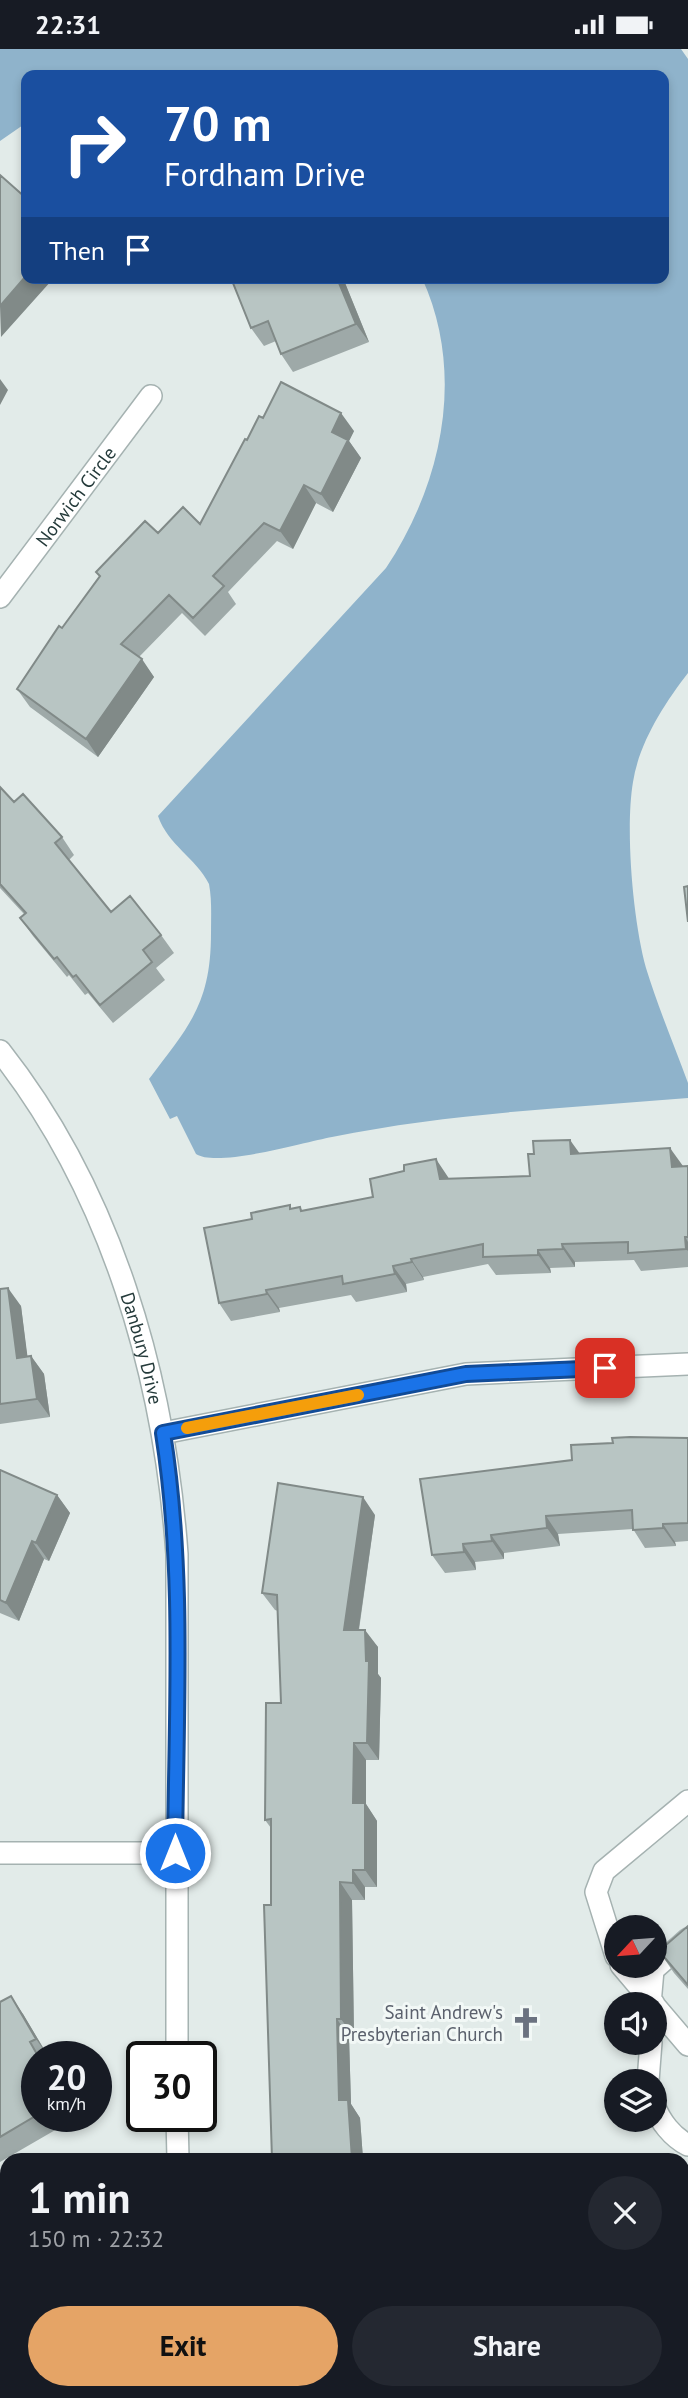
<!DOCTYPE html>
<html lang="en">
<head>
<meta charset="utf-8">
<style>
	:root { --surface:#171b24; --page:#242831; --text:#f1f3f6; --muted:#9ea1a6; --accent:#e5a466 }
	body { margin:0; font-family:"PT Sans",sans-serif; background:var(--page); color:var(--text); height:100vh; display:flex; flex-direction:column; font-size:26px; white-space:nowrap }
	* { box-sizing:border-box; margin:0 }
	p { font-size:23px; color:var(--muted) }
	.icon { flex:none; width:38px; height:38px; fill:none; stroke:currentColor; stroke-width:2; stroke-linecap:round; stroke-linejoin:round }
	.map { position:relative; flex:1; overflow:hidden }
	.details { position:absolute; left:0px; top:2104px; width:690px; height:247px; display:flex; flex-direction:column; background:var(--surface); border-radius:21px 21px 0 0; box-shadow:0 4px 10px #0003 }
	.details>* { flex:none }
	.top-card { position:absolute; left:21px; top:21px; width:648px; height:214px; border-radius:14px; box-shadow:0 4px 10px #0003; background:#1a4fa0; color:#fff; overflow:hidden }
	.needle { width:46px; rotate:244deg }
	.tools { position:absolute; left:604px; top:1866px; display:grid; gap:14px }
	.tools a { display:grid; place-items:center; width:63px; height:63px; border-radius:50%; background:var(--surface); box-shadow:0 4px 10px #0003; font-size:35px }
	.speed { position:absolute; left:21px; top:1992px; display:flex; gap:14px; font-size:35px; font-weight:700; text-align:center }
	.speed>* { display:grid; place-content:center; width:91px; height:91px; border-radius:50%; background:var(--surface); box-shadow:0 4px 10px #0003; line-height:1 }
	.speed small { font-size:18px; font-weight:400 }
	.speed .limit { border:4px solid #111; border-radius:10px; background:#fff; color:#111 }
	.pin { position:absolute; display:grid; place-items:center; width:60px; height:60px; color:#fff; margin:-30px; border-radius:14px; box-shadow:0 4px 10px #0006 }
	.me { position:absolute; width:77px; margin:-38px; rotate:0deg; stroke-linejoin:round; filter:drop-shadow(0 0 5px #0008) }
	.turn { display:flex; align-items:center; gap:24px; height:147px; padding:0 28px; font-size:32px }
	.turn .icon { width:91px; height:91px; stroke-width:2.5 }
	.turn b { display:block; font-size:49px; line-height:60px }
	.then { display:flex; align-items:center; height:66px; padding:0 28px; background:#0003; gap:14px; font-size:26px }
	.round { display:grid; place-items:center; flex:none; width:74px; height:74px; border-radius:37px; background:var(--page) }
	.head { display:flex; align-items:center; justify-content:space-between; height:119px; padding:0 28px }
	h1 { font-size:42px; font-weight:700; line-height:52px }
	.action { display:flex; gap:14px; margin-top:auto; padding:14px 28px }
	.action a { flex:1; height:80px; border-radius:42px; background:var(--accent); color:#111; font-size:28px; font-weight:700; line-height:80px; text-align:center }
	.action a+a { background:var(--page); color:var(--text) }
	.status { display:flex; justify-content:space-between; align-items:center; height:49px; padding:0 35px; background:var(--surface); direction:ltr }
	.status svg { height:19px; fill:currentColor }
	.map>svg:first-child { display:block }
	.water { fill:#8fb3cb }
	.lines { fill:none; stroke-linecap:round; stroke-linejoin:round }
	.lane-casing { stroke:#a5b2b1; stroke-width:24 }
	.street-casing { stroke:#a5b2b1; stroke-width:24 }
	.lane { stroke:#fff; stroke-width:21 }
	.street { stroke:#fff; stroke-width:21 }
	.wall { fill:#9ea9a8 }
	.shaded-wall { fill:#818a88 }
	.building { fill:#b8c5c3; stroke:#818a88; stroke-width:2 }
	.route-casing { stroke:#114b97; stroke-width:18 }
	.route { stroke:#1a73e8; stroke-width:12 }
	.slow { stroke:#f59e0b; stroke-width:12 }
	.labels { text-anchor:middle; stroke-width:6; stroke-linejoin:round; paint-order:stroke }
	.street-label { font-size:19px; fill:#243a3a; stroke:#f2f8f6 }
	.worship-label { font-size:19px; fill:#5b616d; stroke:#f2f8f6; text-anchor:end }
</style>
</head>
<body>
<div class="status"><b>22:31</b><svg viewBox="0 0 49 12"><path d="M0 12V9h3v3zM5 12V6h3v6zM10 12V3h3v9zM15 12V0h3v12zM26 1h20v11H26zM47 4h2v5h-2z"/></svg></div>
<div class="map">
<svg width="688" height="2349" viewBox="0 0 688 2349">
	<rect width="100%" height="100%" fill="#e2ebe9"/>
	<!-- water -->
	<path class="water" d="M 0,0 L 681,0 L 688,10 L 688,624 C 664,655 639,694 633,733 C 625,781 633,872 646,919 C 658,958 674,996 688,1034 L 688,1049 C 569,1059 449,1064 332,1088 C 305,1093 217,1119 196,1105 L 177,1067 L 170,1070 L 149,1030 C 189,977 211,955 211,884 C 211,868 212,851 209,835 C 196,809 168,796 158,767 L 386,519 C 442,435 466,325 422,229 L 663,229 L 663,26 L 26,26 L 26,74 L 0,92 Z"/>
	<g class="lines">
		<defs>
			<path id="lane" d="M 616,1907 L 596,1843 L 604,1822 L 688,1752
				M 621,1916 L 654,1955
				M 650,1955 L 653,1921 L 688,1890
				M 654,1956 L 688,1996
				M 648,2032 L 651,1993
				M 654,2056 C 660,2072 672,2088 688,2096"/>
			<g id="street">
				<path id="s1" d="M 0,548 L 151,347"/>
				<path id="s2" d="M 0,1002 C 112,1144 164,1327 177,1505 L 177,2007"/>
				<path d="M 163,1384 L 466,1325 L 688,1315"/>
				<path d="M 0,1804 L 175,1804"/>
				<path d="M 177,2067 L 178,2110"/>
				<path d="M 180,2343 L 180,2349"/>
			</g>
		</defs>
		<!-- lane casing -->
		<use href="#lane" class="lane-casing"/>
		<!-- street casing -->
		<use href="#street" class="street-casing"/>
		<!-- lane -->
		<use href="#lane" class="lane"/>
		<!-- street -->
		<use href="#street" class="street"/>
	</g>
	<!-- wall -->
	<path class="wall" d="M 343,229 L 369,293 L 293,323 L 281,305 L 276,292 L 264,297 L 251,279 Z
		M 263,369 L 354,382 L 349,392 L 361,409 L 333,463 L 316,454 L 293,500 L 277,492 L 228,543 L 236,555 L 205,587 L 182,564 L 139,608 L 154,628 L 98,708 L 30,658 L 17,640 L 100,528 L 96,523 L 158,484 L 200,475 L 247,391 Z
		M 0,738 L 14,753 L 62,788 L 74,806 L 69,811 L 111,863 L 161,886 L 174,904 L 156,919 L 165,931 L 113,974 L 88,944 L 85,946 L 69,926 L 67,928 L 33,887 L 20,869 L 24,865 L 0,839 Z
		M 580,1105 L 683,1117 L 688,1117 L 688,1218 L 641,1222 L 634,1211 L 575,1213 L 575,1218 L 550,1219 L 551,1224 L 496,1226 L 488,1215 L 423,1228 L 424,1231 L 406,1235 L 407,1243 L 356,1253 L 351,1246 L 279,1259 L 280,1263 L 231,1272 L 219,1254 L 252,1170 L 300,1158 L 302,1162 L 373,1148 L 448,1128 L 449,1130 L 530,1127 Z
		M 0,1240 L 21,1257 L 27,1307 L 31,1307 L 44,1325 L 50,1368 L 0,1375 Z
		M 688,1389 L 688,1492 L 675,1493 L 676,1497 L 645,1499 L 633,1480 L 558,1485 L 560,1497 L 504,1504 L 504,1510 L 475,1513 L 476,1521 L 445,1524 L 432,1506 L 572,1411 L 613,1394 Z
		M 0,1421 L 57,1446 L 70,1464 L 49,1512 L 44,1510 L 19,1572 L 0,1564 Z
		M 375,1466 L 359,1581 L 378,1598 L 378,1625 L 381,1629 L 379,1711 L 366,1711 L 366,1755 L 377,1772 L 377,1838 L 365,1838 L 365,1851 L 352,1851 L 354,1988 L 349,1988 L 351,2055 L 360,2069 L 363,2110 L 272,2110 L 271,1779 L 265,1771 L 281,1654 L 278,1562 L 275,1561 L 262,1544 Z
		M 688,1877 L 688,1940 L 674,1924 L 659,1902 Z
		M 0,1953 L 23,1965 L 48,2007 L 37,2007 L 37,2067 L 75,2067 L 76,2069 L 0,2113 Z
		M 0,2142 L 7,2142 L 7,2281 L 0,2281 Z"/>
	<!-- shaded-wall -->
	<path class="shaded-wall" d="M 26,227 L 26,229 L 51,229 L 52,231 L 1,288 L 0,257 Z
		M 337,229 L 343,229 L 369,293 L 356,275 Z
		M 0,330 L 8,341 L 0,356 Z
		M 341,364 L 354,382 L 349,392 L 361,409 L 333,463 L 321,445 L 332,383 Z
		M 304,436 L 316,454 L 293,500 L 280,482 Z
		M 142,610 L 154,628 L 98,708 L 86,690 Z
		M 570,1091 L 583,1109 L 571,1105 Z
		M 670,1099 L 683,1117 L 672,1118 Z
		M 436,1110 L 448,1128 L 452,1148 L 440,1130 Z
		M 685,1188 L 688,1193 L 688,1202 L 686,1200 Z
		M 562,1195 L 575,1213 L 575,1218 L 563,1200 Z
		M 538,1201 L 550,1219 L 551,1224 L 538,1206 Z
		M 411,1210 L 423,1228 L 424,1231 L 412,1213 Z
		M 393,1217 L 406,1235 L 407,1243 L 395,1225 Z
		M 8,1239 L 21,1257 L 30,1327 L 17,1309 Z
		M 266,1241 L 279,1259 L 280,1263 L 267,1245 Z
		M 31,1307 L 44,1325 L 50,1368 L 37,1350 Z
		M 57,1446 L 70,1464 L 49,1512 L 36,1494 Z
		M 363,1448 L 375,1466 L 356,1599 L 344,1581 Z
		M 546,1467 L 558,1485 L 560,1497 L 547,1479 Z
		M 663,1475 L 675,1493 L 676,1497 L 663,1479 Z
		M 491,1486 L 504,1504 L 504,1510 L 492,1492 Z
		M 32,1492 L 44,1510 L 19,1572 L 6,1554 Z
		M 463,1495 L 475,1513 L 476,1521 L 464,1503 Z
		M 365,1581 L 378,1598 L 378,1625 L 381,1629 L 379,1711 L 367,1694 Z
		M 354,1694 L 366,1711 L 366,1755 L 377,1772 L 377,1838 L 365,1821 L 353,1754 Z
		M 353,1821 L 365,1838 L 365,1851 L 353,1834 Z
		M 340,1833 L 352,1851 L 354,1988 L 341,1970 Z
		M 11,1947 L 23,1965 L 48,2007 L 36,1990 Z
		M 337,1970 L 349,1988 L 351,2055 L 360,2069 L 363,2110 L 352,2110 L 339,2051 Z
		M 69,2343 L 82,2343 L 83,2344 L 81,2349 L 66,2349 Z
		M 377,2343 L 389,2343 L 389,2349 L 377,2349 Z"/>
	<!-- building -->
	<path class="building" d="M 0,126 L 26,149 L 26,227 L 0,257 Z
		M 231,229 L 337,229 L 356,275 L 281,305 L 268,272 L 251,279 Z
		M 281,333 L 341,364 L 332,383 L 348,391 L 321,445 L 304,436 L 280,482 L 264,474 L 213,527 L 224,537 L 193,569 L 169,546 L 121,595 L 142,610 L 86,690 L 17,640 L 59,577 L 62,579 L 100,527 L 96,523 L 145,472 L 158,484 L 183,458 L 200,475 L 245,390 L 247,391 L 259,367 L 263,369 Z
		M 0,738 L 14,753 L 23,745 L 62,788 L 55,794 L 111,863 L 130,847 L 161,886 L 143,901 L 152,913 L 100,956 L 76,926 L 73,928 L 57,908 L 54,910 L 20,869 L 26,864 L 0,835 Z
		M 688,837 L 688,873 L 684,838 Z
		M 570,1091 L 571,1105 L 670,1099 L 672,1118 L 688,1117 L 688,1188 L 685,1188 L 686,1200 L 628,1204 L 628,1193 L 562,1195 L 563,1200 L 538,1201 L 538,1206 L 483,1208 L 483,1195 L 411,1210 L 412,1213 L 393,1217 L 395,1225 L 343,1235 L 342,1227 L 266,1241 L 267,1245 L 219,1254 L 204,1179 L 252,1170 L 251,1164 L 290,1156 L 290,1160 L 300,1158 L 301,1162 L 373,1148 L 370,1130 L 404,1122 L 404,1116 L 436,1110 L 440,1130 L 530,1127 L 528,1105 L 534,1105 L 533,1092 Z
		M 8,1239 L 17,1309 L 31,1307 L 37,1350 L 0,1355 L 0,1240 Z
		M 630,1388 L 688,1389 L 688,1474 L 663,1475 L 663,1479 L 633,1481 L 632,1461 L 546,1467 L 547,1479 L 491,1486 L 492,1492 L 463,1495 L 464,1503 L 432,1506 L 420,1430 L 572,1411 L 571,1396 L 613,1394 L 612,1389 Z
		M 0,1421 L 57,1446 L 36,1494 L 32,1492 L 6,1554 L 0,1551 Z
		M 278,1434 L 363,1448 L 344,1581 L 365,1581 L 366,1612 L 369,1612 L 367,1694 L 354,1694 L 353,1754 L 365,1754 L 365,1821 L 353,1821 L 353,1834 L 340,1833 L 341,1970 L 337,1970 L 339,2051 L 348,2051 L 352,2110 L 272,2110 L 264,1856 L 271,1856 L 271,1770 L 265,1771 L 266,1654 L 281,1654 L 277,1546 L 262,1544 Z
		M 688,1877 L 688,1936 L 659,1902 Z
		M 11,1947 L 36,1990 L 30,1993 L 38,2007 L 37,2007 L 37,2066 L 0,2088 L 0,1953 Z
		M 0,2142 L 7,2142 L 7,2263 L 0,2263 Z
		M 0,2302 L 7,2305 L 7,2343 L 69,2343 L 66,2349 L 0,2349 Z
		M 269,2343 L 377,2343 L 377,2349 L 269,2349 Z"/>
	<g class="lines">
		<defs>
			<path id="route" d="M 175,1804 C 176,1664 185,1522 163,1384 L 466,1325 L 605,1319"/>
		</defs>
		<!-- route casing -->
		<use href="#route" class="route-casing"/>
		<!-- route -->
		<use href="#route" class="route"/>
		<!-- slow -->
		<path class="slow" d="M 187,1379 L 358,1346"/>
	</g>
	<!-- icons -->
	<defs>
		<symbol id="church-bare" viewBox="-9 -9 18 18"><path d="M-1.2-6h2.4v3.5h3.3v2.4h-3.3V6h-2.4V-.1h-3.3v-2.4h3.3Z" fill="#6b7280" stroke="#f2f8f6" stroke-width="2.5" paint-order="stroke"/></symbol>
	</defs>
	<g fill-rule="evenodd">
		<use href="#church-bare" x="504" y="1952" width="44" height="44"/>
	</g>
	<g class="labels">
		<!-- street labels -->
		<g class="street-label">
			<text dy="7" stroke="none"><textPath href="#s1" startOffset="126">Norwich Circle</textPath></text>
			<text dy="7" stroke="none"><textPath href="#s2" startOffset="332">Danbury Drive</textPath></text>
		</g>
		<!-- worship labels -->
		<g class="worship-label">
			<text x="503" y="1970">Saint Andrew's<tspan x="503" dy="22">Presbyterian Church</tspan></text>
		</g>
	</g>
</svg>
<div class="tools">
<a><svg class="needle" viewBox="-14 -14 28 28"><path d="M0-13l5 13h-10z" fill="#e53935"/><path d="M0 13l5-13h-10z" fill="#9ea1a6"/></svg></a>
<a><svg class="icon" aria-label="sound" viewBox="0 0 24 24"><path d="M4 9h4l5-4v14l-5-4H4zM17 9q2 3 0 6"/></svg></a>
<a><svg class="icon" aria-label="layers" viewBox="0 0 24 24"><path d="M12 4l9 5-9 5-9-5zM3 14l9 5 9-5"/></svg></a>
</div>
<div class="speed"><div>20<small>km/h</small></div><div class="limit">30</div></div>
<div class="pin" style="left:605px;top:1319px;background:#d93025"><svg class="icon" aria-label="arrive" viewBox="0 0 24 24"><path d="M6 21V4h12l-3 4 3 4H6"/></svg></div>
<svg class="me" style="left:175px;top:1804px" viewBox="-20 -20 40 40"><circle r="17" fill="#1a73e8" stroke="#fff" stroke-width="3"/><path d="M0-11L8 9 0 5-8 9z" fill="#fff"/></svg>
<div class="top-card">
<div class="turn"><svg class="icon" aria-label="right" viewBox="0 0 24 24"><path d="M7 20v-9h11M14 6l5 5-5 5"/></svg><div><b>70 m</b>Fordham Drive</div></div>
<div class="then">Then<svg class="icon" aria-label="arrive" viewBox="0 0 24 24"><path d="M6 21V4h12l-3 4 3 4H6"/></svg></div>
</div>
<section class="details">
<div class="head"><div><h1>1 min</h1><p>150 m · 22:32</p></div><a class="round"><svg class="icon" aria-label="close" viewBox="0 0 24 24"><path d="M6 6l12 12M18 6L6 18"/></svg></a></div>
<div class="action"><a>Exit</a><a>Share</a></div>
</section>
</div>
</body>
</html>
